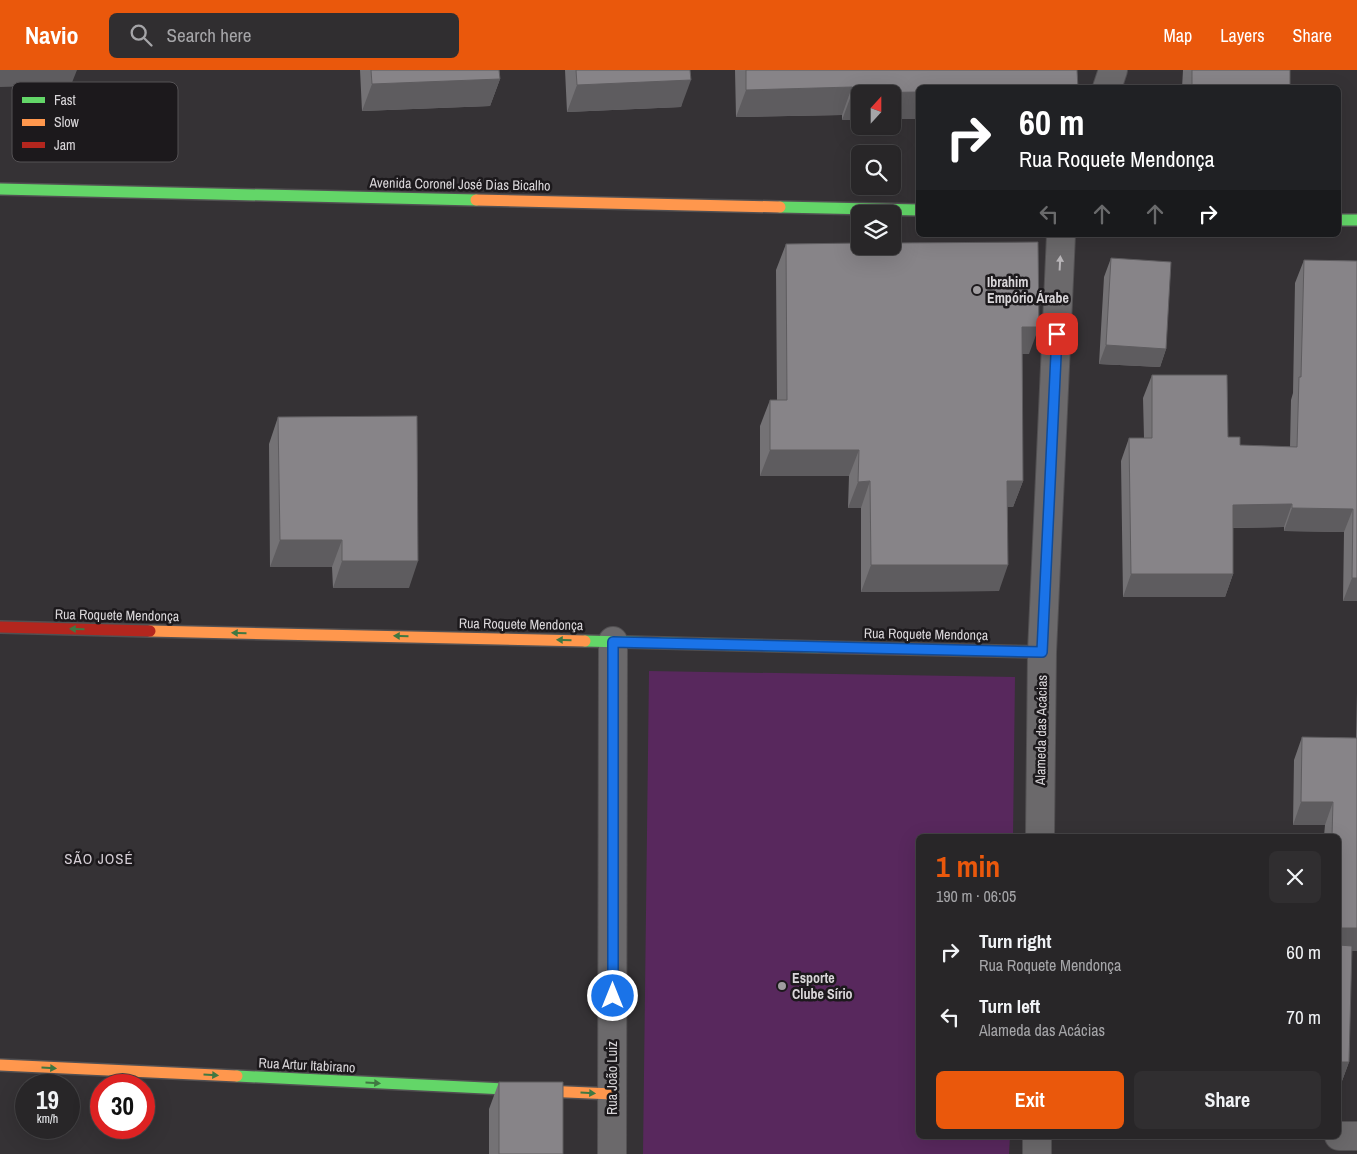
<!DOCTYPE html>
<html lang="en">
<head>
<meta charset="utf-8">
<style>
	:root { --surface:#282628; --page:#302e30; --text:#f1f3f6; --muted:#a5a5a8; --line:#444345; --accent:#ea580c }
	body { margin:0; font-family:"Archivo Narrow",sans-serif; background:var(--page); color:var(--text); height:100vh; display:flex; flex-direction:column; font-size:19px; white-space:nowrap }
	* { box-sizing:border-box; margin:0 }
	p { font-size:16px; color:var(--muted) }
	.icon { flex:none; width:28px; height:28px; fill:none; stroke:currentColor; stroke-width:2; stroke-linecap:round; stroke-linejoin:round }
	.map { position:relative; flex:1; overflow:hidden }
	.drawer { position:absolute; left:916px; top:764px; width:425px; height:305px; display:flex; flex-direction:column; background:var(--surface); border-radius:8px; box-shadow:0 5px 20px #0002,0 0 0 1px var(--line) }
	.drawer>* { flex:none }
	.banner { position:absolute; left:916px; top:15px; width:425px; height:152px; border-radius:8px; box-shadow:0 5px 20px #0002,0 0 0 1px var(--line); background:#202124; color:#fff; overflow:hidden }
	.needle { width:32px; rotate:21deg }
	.buttons { position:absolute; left:851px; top:15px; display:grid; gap:10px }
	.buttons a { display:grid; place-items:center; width:50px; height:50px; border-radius:8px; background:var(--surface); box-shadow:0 5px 20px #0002,0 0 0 1px var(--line); font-size:25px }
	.speed { position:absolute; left:15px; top:1004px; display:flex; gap:10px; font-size:25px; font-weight:700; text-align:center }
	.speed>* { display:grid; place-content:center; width:65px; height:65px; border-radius:50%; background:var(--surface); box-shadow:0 5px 20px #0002,0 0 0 1px var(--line); line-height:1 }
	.speed small { font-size:12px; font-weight:400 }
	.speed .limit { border:8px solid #d22; background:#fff; color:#111 }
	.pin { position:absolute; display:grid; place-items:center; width:42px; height:42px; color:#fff; margin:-21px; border-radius:10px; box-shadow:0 2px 8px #0006 }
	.me { position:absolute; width:55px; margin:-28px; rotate:0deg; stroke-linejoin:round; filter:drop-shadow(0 0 4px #0008) }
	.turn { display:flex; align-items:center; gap:18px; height:105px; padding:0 20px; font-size:22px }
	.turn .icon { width:65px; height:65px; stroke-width:2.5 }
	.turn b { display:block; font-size:35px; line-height:42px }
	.lanes { display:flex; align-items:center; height:48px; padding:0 20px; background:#0003; justify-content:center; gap:25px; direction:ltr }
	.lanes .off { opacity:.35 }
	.round { display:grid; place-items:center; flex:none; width:52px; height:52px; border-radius:8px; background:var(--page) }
	.summary { display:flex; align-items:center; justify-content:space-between; height:85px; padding:0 20px }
	h1 { font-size:30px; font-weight:700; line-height:38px; color:var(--accent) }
	.primary-button { display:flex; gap:10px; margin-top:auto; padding:10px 20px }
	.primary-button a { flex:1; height:58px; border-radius:8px; background:var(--accent); color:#fff; font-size:20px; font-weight:700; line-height:58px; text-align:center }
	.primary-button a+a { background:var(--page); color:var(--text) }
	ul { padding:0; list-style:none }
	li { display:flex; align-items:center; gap:15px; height:65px; padding:0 20px }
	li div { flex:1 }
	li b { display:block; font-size:19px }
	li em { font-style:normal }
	header { display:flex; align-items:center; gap:30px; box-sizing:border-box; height:70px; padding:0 25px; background:var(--accent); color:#fff }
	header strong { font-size:24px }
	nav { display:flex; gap:28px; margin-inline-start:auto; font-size:18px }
	.search { width:350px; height:45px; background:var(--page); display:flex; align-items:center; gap:12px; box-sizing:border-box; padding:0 18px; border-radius:8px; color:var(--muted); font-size:19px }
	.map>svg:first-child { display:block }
	.green { fill:#58285d }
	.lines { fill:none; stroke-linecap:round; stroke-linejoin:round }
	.street-casing { stroke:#525052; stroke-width:30 }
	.fast-casing { stroke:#525052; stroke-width:14 }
	.slow-casing { stroke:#525052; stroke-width:14 }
	.jam-casing { stroke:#525052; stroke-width:14 }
	.street { stroke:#6b696b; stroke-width:28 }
	.fast { stroke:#63d668; stroke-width:11 }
	.slow { stroke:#ff974d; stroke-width:11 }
	.jam { stroke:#b3261e; stroke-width:11 }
	.wall { fill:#747275 }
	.shaded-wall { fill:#5e5c5f }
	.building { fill:#878488; stroke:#5e5c5f }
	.oneway { fill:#b8b5b8 }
	.oneway2 { fill:#407842 }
	.route-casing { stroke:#114b97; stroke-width:12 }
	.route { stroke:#1a73e8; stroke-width:9 }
	.poi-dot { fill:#a09da0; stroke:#1c191c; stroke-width:2 }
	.labels { text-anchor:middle; stroke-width:5; stroke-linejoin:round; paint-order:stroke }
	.street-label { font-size:14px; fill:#d9d6d9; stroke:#1c191c }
	.poi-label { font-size:14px; font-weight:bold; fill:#d9d6d9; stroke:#1c191c; text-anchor:start }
	.neighbourhood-label { font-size:15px; letter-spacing:1px; fill:#d4cdd4; stroke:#1c191c }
	.key { fill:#1c191c; stroke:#555255; stroke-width:1 }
	.key-label { font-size:14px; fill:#d9d6d9 }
</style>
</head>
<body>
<header>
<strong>Navio</strong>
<div class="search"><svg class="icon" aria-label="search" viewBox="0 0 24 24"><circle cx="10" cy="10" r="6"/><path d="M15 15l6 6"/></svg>Search here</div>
<nav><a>Map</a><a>Layers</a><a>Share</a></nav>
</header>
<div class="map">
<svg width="1357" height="1084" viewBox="0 0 1357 1084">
	<rect width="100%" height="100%" fill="#353235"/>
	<!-- green -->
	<path class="green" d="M 649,601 L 1015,607 L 1013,766 L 919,766 L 919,1066 L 1010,1066 L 1009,1084 L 643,1084 Z"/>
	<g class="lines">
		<defs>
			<path id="street" d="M 1107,18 L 1113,0
				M 1040,766 L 1042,582 L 1061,165
				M 1339,1066 L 1357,1066
				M 612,1084 L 613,571
				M 1037,1084 L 1037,1066"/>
			<path id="fast" d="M 0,119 L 476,130
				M 780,137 L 919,140
				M 1339,150 L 1357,150
				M 585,571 L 819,577
				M 237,1006 L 544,1021"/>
			<path id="slow" d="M 476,130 L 780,137
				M 150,561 L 585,571
				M 0,995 L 237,1006
				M 544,1021 L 613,1024"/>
			<path id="jam" d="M 0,557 L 150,561
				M 819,577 L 1042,582"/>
		</defs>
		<!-- street casing -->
		<use href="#street" class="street-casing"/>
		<!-- fast casing -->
		<use href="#fast" class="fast-casing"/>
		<!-- slow casing -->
		<use href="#slow" class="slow-casing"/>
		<!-- jam casing -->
		<use href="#jam" class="jam-casing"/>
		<!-- street -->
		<use href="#street" class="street"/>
		<!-- fast -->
		<use href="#fast" class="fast"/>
		<!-- slow -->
		<use href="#slow" class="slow"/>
		<!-- jam -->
		<use href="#jam" class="jam"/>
	</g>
	<!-- wall -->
	<path class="wall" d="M 360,0 L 499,0 L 500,9 L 490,36 L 362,41 Z
		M 565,0 L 690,0 L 681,37 L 567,42 Z
		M 735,0 L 1077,0 L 919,18 L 919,49 L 892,49 L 892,24 L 842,50 L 842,45 L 736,47 Z
		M 1183,0 L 1290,0 L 1290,18 L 1182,18 Z
		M 786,174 L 1029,284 L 1022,284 L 1023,411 L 1013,437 L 1007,437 L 999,521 L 861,522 L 861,438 L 848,438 L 849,406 L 760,406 L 760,356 L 770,330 L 777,330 L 776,200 Z
		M 1111,188 L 1166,279 L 1160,297 L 1099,294 L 1104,207 Z
		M 1304,190 L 1357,191 L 1357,531 L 1343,531 L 1344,462 L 1284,461 L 1284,457 L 1233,458 L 1233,504 L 1225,527 L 1123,527 L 1121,391 L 1129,368 L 1144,368 L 1143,328 L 1152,305 L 1228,367 L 1240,375 L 1290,377 L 1291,330 L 1293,323 L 1295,213 Z
		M 278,347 L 409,518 L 333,518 L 332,497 L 270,497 L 269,374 Z
		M 1357,623 L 1357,881 L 1351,881 L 1349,992 L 1339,1019 L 1339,766 L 1324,766 L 1325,755 L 1293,755 L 1294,690 L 1302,667 L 1356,668 Z
		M 499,1012 L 563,1084 L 489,1084 L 489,1039 Z"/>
	<!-- shaded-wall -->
	<path class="shaded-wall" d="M 0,0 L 77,0 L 71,15 L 0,17 Z
		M 500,9 L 490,36 L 362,41 L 372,14 Z
		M 691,10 L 681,37 L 567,42 L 577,15 Z
		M 852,17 L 842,45 L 736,47 L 746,20 Z
		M 919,22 L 919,49 L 892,49 L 892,24 L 860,24 L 860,50 L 842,50 L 852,23 Z
		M 1022,257 L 1039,257 L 1029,284 L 1012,284 Z
		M 1106,275 L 1166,279 L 1160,297 L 1099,294 Z
		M 770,380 L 859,380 L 849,406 L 760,406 Z
		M 870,411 L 861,438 L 848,438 L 858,412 Z
		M 1007,411 L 1023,411 L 1013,437 L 997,437 Z
		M 1292,434 L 1284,457 L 1224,458 L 1233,435 Z
		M 1292,438 L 1353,439 L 1344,462 L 1284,461 Z
		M 280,470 L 342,470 L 332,497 L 270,497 Z
		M 342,491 L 418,491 L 409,518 L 333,518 Z
		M 871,495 L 1008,495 L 999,521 L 861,522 Z
		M 1131,504 L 1233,504 L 1225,527 L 1123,527 Z
		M 1352,508 L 1357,508 L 1357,531 L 1343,531 Z
		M 1301,732 L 1333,732 L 1325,755 L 1293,755 Z
		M 1339,858 L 1357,858 L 1357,881 L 1339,881 Z
		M 1339,992 L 1349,992 L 1339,1019 Z"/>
	<!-- building -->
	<path class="building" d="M 371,0 L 499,0 L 500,9 L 372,14 Z
		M 576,0 L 690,0 L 691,10 L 577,15 Z
		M 746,0 L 1077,0 L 1078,18 L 919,18 L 919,22 L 852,23 L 852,17 L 746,20 Z
		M 1192,0 L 1290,0 L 1290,18 L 1192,18 Z
		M 1038,172 L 1039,257 L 1022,257 L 1023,411 L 1007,411 L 1008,495 L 871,495 L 870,411 L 858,412 L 859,380 L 770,380 L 770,330 L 787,330 L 786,174 L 860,173 L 860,176 L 892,176 L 892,173 Z
		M 1111,188 L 1171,192 L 1166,279 L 1106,275 Z
		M 1304,190 L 1357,191 L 1357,508 L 1352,508 L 1353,439 L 1292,438 L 1292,434 L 1233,435 L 1233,504 L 1131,504 L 1129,368 L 1152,368 L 1152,305 L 1227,305 L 1228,367 L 1240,367 L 1240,375 L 1297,377 L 1299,307 L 1301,307 Z
		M 417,346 L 418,491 L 342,491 L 342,470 L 280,470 L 278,347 Z
		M 1302,667 L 1357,668 L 1357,858 L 1339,858 L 1339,766 L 1332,766 L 1333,732 L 1301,732 Z
		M 1339,875 L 1352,876 L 1349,992 L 1339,992 Z
		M 499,1012 L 563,1012 L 563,1084 L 499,1084 Z"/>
	<!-- one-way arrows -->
	<defs><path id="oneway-solid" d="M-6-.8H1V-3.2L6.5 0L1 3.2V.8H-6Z" transform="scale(1.25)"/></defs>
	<use class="oneway" href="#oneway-solid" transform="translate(1060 193) rotate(-87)"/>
	<g class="oneway2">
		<use href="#oneway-solid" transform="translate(77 559) rotate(-179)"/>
		<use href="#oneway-solid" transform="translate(239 563) rotate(-179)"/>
		<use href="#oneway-solid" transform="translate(401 566) rotate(-179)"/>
		<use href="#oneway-solid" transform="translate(564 570) rotate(-179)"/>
		<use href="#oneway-solid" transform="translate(49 998) rotate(3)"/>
		<use href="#oneway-solid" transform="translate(211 1005) rotate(3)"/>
		<use href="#oneway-solid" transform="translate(373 1013) rotate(3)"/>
		<use href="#oneway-solid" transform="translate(588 1023) rotate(3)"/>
	</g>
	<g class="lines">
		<defs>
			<path id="route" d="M 613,926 L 613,572 L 1042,582 L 1057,264"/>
		</defs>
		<!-- route casing -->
		<use href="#route" class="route-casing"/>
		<!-- route -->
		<use href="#route" class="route"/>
	</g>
	<!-- markers -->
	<g class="poi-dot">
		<circle cx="977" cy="220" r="5"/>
		<circle cx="782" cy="916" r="5"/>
	</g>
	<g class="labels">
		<!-- street labels -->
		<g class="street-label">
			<text transform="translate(460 114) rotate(1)" y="5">Avenida Coronel José Dias Bicalho</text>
			<text transform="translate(117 545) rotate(1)" y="5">Rua Roquete Mendonça</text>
			<text transform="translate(521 554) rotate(1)" y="5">Rua Roquete Mendonça</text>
			<text transform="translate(926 564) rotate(1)" y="5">Rua Roquete Mendonça</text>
			<text transform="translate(1041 660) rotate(-89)" y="5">Alameda das Acácias</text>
			<text transform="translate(307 995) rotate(3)" y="5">Rua Artur Itabirano</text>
			<text transform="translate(612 1008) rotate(-90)" y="5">Rua João Luiz</text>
		</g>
		<!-- poi labels -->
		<g class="poi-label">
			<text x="987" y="217">Ibrahim<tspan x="987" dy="16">Empório Árabe</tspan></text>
			<text x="792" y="913">Esporte<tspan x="792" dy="16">Clube Sírio</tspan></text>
		</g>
		<!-- neighbourhood labels -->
		<g class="neighbourhood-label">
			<text x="99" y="794">SÃO JOSÉ</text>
		</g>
	</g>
	<!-- legend -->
	<rect x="12" y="12" width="166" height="80" rx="8" class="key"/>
	<rect x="22" y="27" width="23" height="6" fill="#63d668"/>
	<rect x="22" y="49" width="23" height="7" fill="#ff974d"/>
	<rect x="22" y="72" width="23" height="6" fill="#b3261e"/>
	<g class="key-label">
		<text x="54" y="35">Fast</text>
		<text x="54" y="57">Slow</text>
		<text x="54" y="80">Jam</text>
	</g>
</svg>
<div class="buttons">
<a><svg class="needle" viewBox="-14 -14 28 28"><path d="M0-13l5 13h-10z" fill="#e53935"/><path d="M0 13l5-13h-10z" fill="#a5a5a8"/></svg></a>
<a><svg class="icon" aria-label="search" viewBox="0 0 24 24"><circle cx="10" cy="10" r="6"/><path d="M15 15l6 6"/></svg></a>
<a><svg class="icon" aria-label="layers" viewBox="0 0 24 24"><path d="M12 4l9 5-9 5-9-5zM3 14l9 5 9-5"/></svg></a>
</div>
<div class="speed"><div>19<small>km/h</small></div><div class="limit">30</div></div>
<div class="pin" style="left:1057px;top:264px;background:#d93025"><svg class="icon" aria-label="arrive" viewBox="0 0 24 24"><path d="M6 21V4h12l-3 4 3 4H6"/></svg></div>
<svg class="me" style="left:613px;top:926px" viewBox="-20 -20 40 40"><circle r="17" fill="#1a73e8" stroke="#fff" stroke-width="3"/><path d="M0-11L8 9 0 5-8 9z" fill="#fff"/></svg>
<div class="banner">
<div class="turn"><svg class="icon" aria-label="right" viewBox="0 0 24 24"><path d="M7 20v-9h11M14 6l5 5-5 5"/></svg><div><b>60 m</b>Rua Roquete Mendonça</div></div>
<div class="lanes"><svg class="icon off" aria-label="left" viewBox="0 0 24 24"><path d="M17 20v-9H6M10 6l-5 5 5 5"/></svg><svg class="icon off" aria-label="ahead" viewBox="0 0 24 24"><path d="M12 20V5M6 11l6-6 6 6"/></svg><svg class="icon off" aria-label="ahead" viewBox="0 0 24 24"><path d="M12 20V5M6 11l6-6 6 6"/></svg><svg class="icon" aria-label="right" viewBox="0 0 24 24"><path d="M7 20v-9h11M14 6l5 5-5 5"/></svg></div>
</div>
<section class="drawer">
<div class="summary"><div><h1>1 min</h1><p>190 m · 06:05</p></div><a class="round"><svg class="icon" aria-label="close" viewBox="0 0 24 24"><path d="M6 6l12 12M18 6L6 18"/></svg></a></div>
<ul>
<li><svg class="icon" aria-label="right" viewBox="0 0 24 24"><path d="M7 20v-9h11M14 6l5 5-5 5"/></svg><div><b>Turn right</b><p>Rua Roquete Mendonça</p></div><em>60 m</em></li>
<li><svg class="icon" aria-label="left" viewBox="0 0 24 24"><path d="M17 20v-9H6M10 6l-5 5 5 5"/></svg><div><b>Turn left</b><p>Alameda das Acácias</p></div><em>70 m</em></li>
</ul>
<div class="primary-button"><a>Exit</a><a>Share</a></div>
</section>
</div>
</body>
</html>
